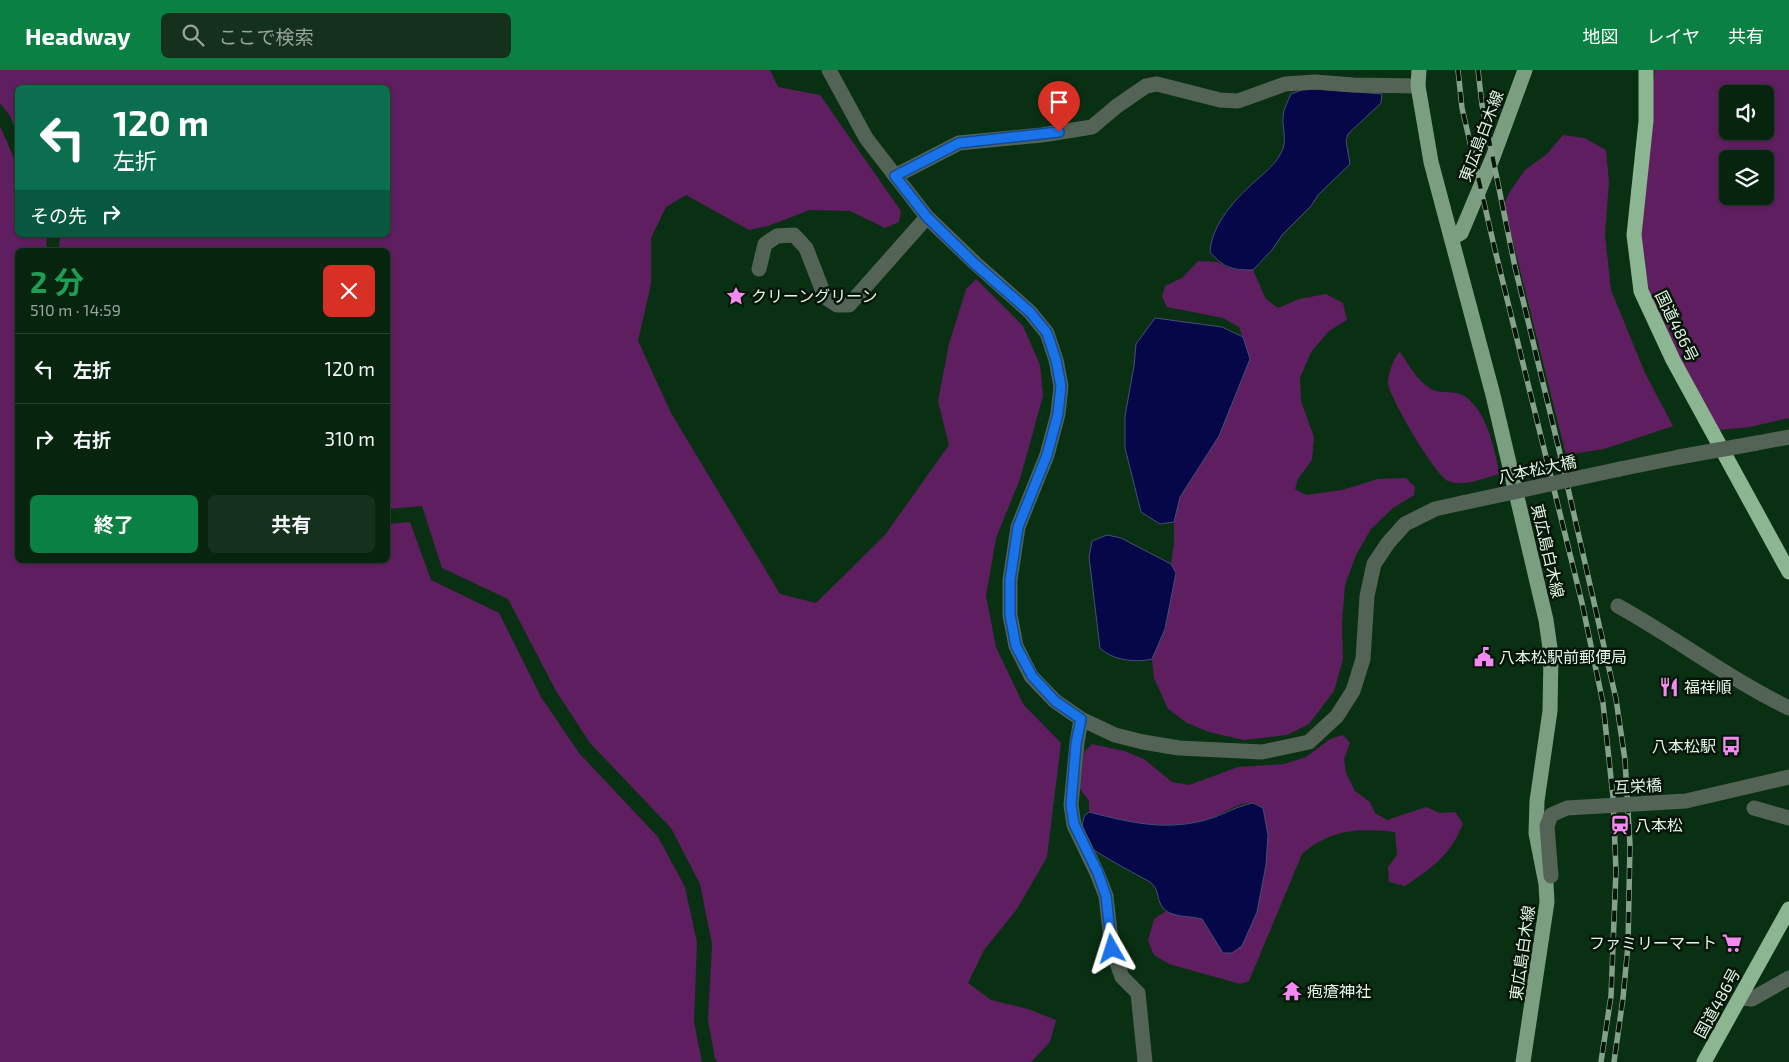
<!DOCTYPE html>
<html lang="ja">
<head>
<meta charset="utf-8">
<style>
	:root { --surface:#07240e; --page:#15301c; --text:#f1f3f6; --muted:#98a49e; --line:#28412e; --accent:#0b8043 }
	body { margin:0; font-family:"Exo 2","Noto Sans JP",sans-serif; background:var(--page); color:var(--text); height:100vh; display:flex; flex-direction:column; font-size:19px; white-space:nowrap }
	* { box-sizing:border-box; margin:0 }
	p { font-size:16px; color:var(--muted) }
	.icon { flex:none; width:28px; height:28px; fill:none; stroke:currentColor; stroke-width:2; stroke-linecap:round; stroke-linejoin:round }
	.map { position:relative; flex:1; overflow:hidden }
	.drawer { position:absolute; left:15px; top:178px; width:375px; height:315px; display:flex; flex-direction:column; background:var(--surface); border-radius:8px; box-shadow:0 1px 4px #0004,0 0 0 1px var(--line) }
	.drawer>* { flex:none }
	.top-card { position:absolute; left:15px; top:15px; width:375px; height:152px; border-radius:8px; box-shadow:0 1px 4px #0004,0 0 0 1px var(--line); background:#0b6e4f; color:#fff; overflow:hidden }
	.fabs { position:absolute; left:1719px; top:15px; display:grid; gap:10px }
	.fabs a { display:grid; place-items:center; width:55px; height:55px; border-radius:8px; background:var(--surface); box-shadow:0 1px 4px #0004,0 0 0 1px var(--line); font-size:25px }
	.pin { position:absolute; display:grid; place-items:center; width:42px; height:42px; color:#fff; margin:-51px -21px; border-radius:50% 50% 50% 0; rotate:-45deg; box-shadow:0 0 5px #0007 }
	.pin .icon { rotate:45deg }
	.me { position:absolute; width:55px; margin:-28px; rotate:354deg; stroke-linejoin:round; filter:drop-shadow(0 0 4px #0008) }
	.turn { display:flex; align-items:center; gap:18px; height:105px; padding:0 15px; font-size:22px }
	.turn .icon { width:65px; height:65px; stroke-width:2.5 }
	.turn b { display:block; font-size:35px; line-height:42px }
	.then { display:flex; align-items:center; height:48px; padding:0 15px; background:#0003; gap:10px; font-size:19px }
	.round { display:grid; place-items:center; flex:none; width:52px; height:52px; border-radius:8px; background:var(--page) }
	.overview { display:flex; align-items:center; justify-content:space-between; height:85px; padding:0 15px }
	h1 { font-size:30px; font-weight:700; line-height:38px; color:#1e9e55 }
	.cta { display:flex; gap:10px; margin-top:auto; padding:10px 15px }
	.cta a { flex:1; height:58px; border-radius:8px; background:var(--accent); color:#fff; font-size:20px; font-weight:700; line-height:58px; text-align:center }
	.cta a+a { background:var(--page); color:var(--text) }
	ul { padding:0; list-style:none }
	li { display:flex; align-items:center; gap:15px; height:70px; padding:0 15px; border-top:1px solid var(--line) }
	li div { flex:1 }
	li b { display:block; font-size:19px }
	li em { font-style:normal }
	header { display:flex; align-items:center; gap:30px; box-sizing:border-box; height:70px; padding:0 25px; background:var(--accent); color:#fff }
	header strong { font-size:24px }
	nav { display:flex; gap:28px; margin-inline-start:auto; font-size:18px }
	.search { width:350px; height:45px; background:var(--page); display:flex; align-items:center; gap:12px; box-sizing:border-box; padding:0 18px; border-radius:8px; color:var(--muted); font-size:19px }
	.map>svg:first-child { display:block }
	.green { fill:#5f1e5f; fill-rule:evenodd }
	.water { fill:#050749; stroke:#474e77 }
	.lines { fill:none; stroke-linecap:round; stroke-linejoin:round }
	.minor { stroke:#536355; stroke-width:15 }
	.major { stroke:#7c9e80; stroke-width:15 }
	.highway { stroke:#8cb591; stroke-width:15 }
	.rail-casing { stroke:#84a18a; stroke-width:5.5 }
	.rail { stroke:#061508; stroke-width:4; stroke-dasharray:11; stroke-linecap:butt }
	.minor-bridge { stroke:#536355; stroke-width:15 }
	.route-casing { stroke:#114b97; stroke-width:12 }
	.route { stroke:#1a73e8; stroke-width:9 }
	.labels { text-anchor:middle; stroke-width:5; stroke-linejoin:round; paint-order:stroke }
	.street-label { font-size:16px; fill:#e0f5e2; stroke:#061508 }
	.poi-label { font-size:16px; fill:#e0f5e2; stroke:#061508; text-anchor:start }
</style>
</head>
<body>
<header>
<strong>Headway</strong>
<div class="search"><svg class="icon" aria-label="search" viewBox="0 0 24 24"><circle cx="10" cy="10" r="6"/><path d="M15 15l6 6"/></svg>ここで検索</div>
<nav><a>地図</a><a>レイヤ</a><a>共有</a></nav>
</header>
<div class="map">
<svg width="1789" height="992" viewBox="0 0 1789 992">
	<rect width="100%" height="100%" fill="#093013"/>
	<!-- green -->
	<path class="green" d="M 0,0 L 770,0 L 778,17 L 820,25 L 901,141 L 899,152 L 885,158 L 850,141 L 810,140 L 768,156 L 749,160 L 686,125 L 666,137 L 651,168 L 651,214 L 638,271 L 671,343 L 780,524 L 816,533 L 885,465 L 949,375 L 938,331 L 949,274 L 966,219 L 976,209 L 1023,256 L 1040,295 L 1043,326 L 1020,409 L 996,468 L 986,526 L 996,577 L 1023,634 L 1061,673 L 1047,787 L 1017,839 L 984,880 L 968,913 L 991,930 L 1028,939 L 1056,950 L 1050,972 L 1031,992 L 718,992 L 715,989 L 708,950 L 712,874 L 700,814 L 671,758 L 590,673 L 556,621 L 508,529 L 442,498 L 422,436 L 388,439 L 388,180 L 59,180 L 60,165 L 388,165 L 388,18 L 18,18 L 17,63 L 10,46 L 0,33 Z
		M 1655,0 L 1789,0 L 1789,348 L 1750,357 L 1719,360 L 1677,285 L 1652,233 L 1645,202 L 1640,165 L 1651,28 ZM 1728,24 L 1765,24 L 1765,61 L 1728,61 ZM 1728,89 L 1765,89 L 1765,126 L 1728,126 Z
		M 0,56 L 17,95 L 18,165 L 47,165 L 46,180 L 18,180 L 18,490 L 388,490 L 388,454 L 410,452 L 431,510 L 499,543 L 541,627 L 579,683 L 658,767 L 685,817 L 697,873 L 694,952 L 702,992 L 0,992 Z
		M 1563,65 L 1585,68 L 1606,80 L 1609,112 L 1605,164 L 1611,220 L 1645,303 L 1673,356 L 1604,379 L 1566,385 L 1504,135 L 1509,123 L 1525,100 L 1547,84 Z
		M 1198,191 L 1218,192 L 1226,197 L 1238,200 L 1253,200 L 1266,229 L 1278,238 L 1299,229 L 1326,224 L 1343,233 L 1347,250 L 1329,261 L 1311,282 L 1300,308 L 1301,331 L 1314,367 L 1312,390 L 1298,409 L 1295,419 L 1306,425 L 1342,420 L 1378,409 L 1406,408 L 1415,417 L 1414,425 L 1393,438 L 1371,459 L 1356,485 L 1345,515 L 1342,553 L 1343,589 L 1334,621 L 1309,654 L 1287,665 L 1244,670 L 1209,662 L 1187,653 L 1168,639 L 1154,608 L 1152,589 L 1165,559 L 1176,503 L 1171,494 L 1174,472 L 1174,452 L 1180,427 L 1219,366 L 1250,289 L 1239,257 L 1223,248 L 1167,237 L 1162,227 L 1165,216 L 1182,208 Z
		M 1400,282 C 1410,296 1419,315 1436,321 C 1445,323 1458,321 1466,327 C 1489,346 1493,377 1500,404 C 1485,407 1463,418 1448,411 C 1435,405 1389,327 1388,313 C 1388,306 1394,285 1400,282 Z
		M 1343,665 L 1350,673 L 1344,689 L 1346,703 L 1355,721 L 1370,732 L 1375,743 L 1387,750 L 1426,737 L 1440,743 L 1455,742 L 1463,753 C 1451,785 1432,798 1405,816 L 1389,812 L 1388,797 L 1397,785 L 1395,762 C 1359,758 1330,759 1302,784 L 1249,911 L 1240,914 L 1169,894 L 1154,885 L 1148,871 L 1154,849 L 1166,841 C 1177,846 1190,846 1202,849 L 1223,883 L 1257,842 L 1266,795 L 1268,765 L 1263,738 C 1260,736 1256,733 1253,733 C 1239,731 1225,743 1213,747 C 1172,762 1131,753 1089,742 L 1089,731 L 1080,719 L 1084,682 L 1092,674 L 1124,681 L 1144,689 L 1172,712 L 1189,715 L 1238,697 L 1284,694 L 1306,687 L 1330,669 Z"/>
	<!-- water -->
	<path class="water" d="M 1317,19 L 1382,24 L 1381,33 L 1348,64 L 1346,71 L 1350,94 L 1318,125 L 1311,136 L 1283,164 L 1272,180 L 1253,200 C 1232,200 1224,198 1210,182 C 1211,158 1232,132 1249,117 C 1260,106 1274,97 1281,83 C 1288,71 1282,59 1283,46 C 1284,38 1288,31 1291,24 L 1302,20 Z
		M 1155,248 L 1222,257 L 1243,267 L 1250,289 L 1219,366 L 1180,427 L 1174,452 L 1160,454 L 1141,442 L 1125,378 L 1125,346 L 1134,296 L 1136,274 Z
		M 1107,465 L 1121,468 L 1171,494 L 1176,503 L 1165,559 L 1152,589 C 1135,593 1112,590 1100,578 L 1089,487 L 1092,471 Z
		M 1253,733 L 1263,738 L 1268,765 L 1266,795 L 1257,842 L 1242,876 L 1232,883 L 1223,883 L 1202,849 C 1188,845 1167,849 1160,833 C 1156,823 1159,820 1150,812 C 1140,806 1091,781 1087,774 C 1080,765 1081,755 1085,745 L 1089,742 C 1132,753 1169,762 1212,748 C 1227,743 1237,736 1253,733 Z"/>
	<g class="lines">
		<!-- minor -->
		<path class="minor" d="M 829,0 L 866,68 L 927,147 L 975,193 L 1030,242 L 1047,263 L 1056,290 L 1061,316 L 1058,344 L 1047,385 L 1018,457 L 1010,510 L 1010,545 L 1016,576 L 1031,606 L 1055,631 L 1081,649 L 1115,665 L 1143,672 L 1179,678 L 1262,682 L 1309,672 L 1337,646 L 1353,621 L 1363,589 L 1367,526 L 1374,494 L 1388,473 L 1405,454 L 1435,439 L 1462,433
			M 895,106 L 959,73 L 1042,65 L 1092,57 L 1117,36 L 1146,16 L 1157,14 L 1220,30 L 1238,31 L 1285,14 L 1315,12 L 1353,15 L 1418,16
			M 759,199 L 765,174 L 777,166 L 794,165 L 806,178 L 825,227 L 837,235 L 849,235 L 927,147
			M 1757,373 L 1789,367
			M 1620,399 L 1679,387
			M 1618,536 C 1676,568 1729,609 1789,638
			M 1081,649 L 1077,673 L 1071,735 L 1074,755 L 1097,803 L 1106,826 L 1112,879 L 1122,907 L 1138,923 L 1145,992
			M 1754,738 L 1789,748
			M 1740,928 L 1752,929 L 1789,908"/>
		<!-- major -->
		<path class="major" d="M 1419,0 L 1418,16 L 1431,92 L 1493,325 L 1546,550 L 1551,585 L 1550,641 L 1537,731 L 1536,763 L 1546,814 L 1547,832 L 1523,992
			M 1452,168 L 1461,163 L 1493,87 L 1525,0"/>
		<!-- highway -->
		<path class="highway" d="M 1646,0 L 1646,51 L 1634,165 L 1641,221 L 1673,290 L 1789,502
			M 1704,992 L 1789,839"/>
		<defs>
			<path id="rail" d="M 1458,0 L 1462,38 L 1495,180 L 1582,533 L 1603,633 L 1613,727 L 1616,801 L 1611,926 L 1601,992
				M 1478,0 L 1482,35 L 1515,197 L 1562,392 L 1616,629 L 1625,690 L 1630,775 L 1628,875 L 1623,928 L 1614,992"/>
		</defs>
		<!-- rail casing -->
		<use href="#rail" class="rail-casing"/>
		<!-- rail -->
		<use href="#rail" class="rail"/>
		<!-- minor-bridge -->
		<path class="minor-bridge" d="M 1679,387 L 1757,373
			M 1462,433 L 1620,399
			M 1551,806 L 1547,756 L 1551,745 L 1567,738 L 1686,731 L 1789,707"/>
	</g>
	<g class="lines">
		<defs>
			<path id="route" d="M 1059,62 L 959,73 L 895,106 L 927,147 L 974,193 L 1030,242 L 1047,263 L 1056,290 L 1061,316 L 1058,344 L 1047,385 L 1018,457 L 1010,510 L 1010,545 L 1016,576 L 1032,606 L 1055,631 L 1081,649 L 1076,674 L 1071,735 L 1074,754 L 1098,803 L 1106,826 L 1112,879"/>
		</defs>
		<!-- route casing -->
		<use href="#route" class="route-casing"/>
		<!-- route -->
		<use href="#route" class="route"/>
	</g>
	<!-- icons -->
	<defs>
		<symbol id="sight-bare" viewBox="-9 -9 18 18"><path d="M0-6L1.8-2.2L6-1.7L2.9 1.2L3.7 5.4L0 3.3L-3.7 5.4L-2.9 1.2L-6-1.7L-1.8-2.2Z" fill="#f489f1" stroke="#061508" stroke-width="2.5" paint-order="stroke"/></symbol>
		<symbol id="civic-bare" viewBox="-9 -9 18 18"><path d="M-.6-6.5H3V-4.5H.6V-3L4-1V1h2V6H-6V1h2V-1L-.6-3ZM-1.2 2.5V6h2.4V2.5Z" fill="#f489f1" stroke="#061508" stroke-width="2.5" paint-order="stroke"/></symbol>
		<symbol id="restaurant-bare" viewBox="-9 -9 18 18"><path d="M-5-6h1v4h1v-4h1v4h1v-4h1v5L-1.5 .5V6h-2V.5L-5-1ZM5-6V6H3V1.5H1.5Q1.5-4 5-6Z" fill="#f489f1" stroke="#061508" stroke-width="2.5" paint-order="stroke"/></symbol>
		<symbol id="bus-bare" viewBox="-9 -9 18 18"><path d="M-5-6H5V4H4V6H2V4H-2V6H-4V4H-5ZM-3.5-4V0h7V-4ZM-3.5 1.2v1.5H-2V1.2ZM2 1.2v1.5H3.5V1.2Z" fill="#f489f1" stroke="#061508" stroke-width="2.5" paint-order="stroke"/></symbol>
		<symbol id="station-bare" viewBox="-9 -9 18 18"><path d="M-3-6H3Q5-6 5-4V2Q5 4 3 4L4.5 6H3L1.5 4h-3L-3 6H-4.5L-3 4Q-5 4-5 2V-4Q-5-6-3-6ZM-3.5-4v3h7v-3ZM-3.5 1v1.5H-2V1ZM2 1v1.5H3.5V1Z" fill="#f489f1" stroke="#061508" stroke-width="2.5" paint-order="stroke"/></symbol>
		<symbol id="supermarket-bare" viewBox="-9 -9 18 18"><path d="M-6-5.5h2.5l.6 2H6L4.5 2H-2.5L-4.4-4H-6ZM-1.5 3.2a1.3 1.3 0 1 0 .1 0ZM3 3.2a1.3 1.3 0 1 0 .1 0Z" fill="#f489f1" stroke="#061508" stroke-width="2.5" paint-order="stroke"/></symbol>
		<symbol id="temple-bare" viewBox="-9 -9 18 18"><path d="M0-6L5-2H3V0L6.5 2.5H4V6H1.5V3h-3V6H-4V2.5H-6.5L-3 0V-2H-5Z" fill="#f489f1" stroke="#061508" stroke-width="2.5" paint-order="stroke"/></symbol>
	</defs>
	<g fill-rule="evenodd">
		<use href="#sight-bare" x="722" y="212" width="28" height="28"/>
		<use href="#civic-bare" x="1470" y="573" width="28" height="28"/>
		<use href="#restaurant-bare" x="1655" y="603" width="28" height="28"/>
		<use href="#bus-bare" x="1717" y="662" width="28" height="28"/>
		<use href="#station-bare" x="1606" y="741" width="28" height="28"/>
		<use href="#supermarket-bare" x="1718" y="859" width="28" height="28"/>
		<use href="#temple-bare" x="1278" y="907" width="28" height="28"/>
	</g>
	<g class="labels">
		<!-- street labels -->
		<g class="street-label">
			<text transform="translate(1481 66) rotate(-69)" y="6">東広島白木線</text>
			<text transform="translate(1677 256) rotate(64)" y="6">国道486号</text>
			<text transform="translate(1537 399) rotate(-12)" y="6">八本松大橋</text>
			<text transform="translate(1548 481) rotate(77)" y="6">東広島白木線</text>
			<text transform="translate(1638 716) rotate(-3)" y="6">互栄橋</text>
			<text transform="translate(1522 883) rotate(-82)" y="6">東広島白木線</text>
			<text transform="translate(1717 933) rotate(-61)" y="6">国道486号</text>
		</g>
		<!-- poi labels -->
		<g class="poi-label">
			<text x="751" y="232">クリーングリーン</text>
			<text x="1499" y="593">八本松駅前郵便局</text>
			<text x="1684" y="623">福祥順</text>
			<text x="1716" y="682" text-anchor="end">八本松駅</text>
			<text x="1635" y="761">八本松</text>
			<text x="1717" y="879" text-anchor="end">ファミリーマート</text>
			<text x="1307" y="927">疱瘡神社</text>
		</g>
	</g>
</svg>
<div class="fabs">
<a><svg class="icon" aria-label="sound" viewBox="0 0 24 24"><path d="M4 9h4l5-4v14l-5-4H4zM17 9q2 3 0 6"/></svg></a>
<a><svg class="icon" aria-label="layers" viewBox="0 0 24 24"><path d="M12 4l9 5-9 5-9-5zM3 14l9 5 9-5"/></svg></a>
</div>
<div class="pin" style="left:1059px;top:62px;background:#d93025"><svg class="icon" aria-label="arrive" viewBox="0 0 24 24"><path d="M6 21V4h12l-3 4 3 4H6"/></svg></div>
<svg class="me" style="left:1112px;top:879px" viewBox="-20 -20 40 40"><path d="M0-17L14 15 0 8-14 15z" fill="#1a73e8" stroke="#fff" stroke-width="4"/></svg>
<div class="top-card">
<div class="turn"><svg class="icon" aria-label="left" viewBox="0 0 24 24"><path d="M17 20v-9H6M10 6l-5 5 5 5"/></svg><div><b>120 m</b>左折</div></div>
<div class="then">その先<svg class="icon" aria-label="right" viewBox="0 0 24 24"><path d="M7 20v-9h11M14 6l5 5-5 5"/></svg></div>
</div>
<section class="drawer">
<div class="overview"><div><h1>2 分</h1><p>510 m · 14:59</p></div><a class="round" style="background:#d93025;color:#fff"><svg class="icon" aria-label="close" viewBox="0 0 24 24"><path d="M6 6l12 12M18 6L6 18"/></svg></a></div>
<ul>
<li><svg class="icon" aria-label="left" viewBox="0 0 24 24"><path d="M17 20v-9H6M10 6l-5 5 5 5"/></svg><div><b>左折</b></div><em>120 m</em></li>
<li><svg class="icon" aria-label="right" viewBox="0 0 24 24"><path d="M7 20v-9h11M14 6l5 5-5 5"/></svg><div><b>右折</b></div><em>310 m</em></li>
</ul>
<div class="cta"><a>終了</a><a>共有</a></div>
</section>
</div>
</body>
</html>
